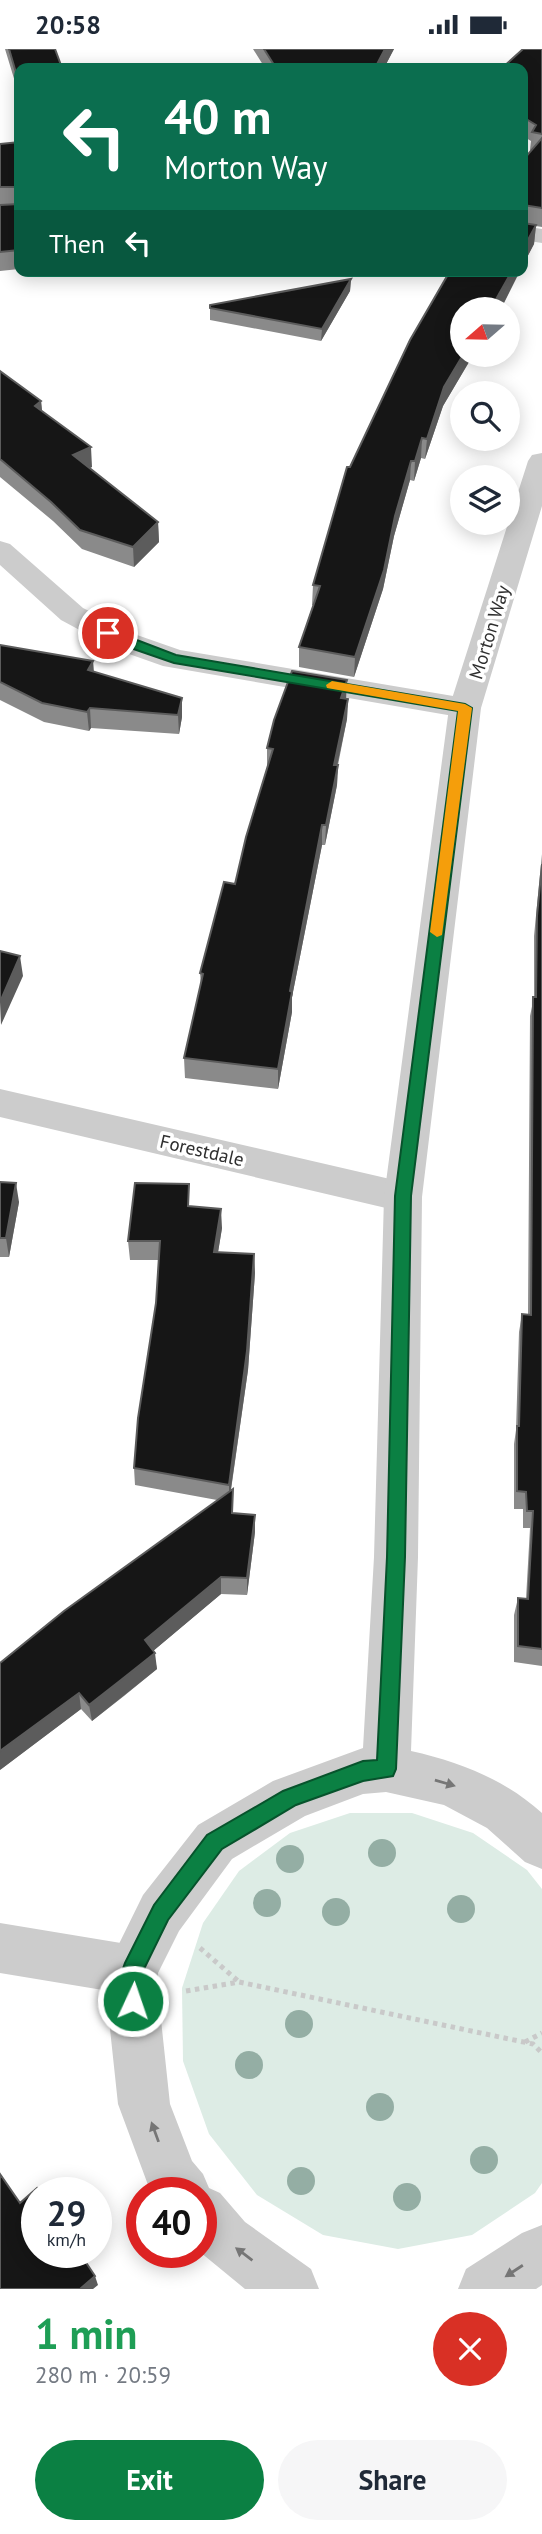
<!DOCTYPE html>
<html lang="en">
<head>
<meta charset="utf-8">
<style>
	:root { --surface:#fff; --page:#f6f6f7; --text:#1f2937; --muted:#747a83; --accent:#0b8043 }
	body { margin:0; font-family:"PT Sans",sans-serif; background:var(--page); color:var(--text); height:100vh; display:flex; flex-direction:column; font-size:26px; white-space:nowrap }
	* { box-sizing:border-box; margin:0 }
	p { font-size:23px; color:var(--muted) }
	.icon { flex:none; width:38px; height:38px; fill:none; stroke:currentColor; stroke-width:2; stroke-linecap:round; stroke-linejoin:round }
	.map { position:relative; height:2240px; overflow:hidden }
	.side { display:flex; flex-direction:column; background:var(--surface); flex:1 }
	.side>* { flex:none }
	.top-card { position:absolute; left:14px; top:14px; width:514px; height:214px; border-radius:14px; box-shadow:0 4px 18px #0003; background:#0b6e4f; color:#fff; overflow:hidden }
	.needle { width:46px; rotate:250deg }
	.buttons { position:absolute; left:450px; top:248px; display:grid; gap:14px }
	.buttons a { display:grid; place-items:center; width:70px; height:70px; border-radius:50%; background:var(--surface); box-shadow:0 4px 18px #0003; font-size:35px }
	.speed { position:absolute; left:21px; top:2128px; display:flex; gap:14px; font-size:35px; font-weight:700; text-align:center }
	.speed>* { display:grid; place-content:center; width:91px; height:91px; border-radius:50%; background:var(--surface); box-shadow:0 4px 18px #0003; line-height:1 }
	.speed small { font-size:18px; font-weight:400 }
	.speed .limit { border:10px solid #d22; background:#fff; color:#111 }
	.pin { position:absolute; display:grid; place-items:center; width:60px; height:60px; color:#fff; margin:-30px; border:4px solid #fff; border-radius:50%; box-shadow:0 2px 7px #0007 }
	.me { position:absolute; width:77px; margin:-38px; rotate:3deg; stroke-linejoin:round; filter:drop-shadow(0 0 5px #0008) }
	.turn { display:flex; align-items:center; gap:24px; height:147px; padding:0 35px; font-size:32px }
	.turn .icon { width:91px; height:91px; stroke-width:2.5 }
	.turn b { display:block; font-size:49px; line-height:60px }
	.then { display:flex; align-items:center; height:66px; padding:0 35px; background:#0003; gap:14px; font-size:26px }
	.round { display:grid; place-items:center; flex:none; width:74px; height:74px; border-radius:37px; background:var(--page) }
	.summary { display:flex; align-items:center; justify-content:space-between; height:119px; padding:0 35px }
	h1 { font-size:42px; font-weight:600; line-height:52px; color:#1e9e55 }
	.action { display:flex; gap:14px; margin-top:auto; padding:14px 35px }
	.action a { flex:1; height:80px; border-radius:42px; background:var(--accent); color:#fff; font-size:28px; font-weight:600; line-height:80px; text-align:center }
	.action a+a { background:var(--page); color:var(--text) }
	.status { display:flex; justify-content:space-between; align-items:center; height:49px; padding:0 35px; background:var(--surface); direction:ltr }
	.status svg { height:19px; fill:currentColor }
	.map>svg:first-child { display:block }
	.green { fill:#ddece5 }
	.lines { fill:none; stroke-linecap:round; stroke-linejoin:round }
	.path { stroke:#c9c9c9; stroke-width:5; stroke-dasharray:4.5 4.5; stroke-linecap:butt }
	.minor { fill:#ccc; fill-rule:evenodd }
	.tertiary { fill:#ccc; fill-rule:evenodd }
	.tree { fill:#94aea4 }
	.wall { fill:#8a8a8a }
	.shaded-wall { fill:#5c5c5c }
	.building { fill:#161616; stroke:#5c5c5c; stroke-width:2 }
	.oneway { fill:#767676 }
	.route { fill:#0b8043; stroke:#07532c; stroke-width:2 }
	.slow { fill:#f59e0b }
	.labels { text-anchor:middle; stroke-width:7; stroke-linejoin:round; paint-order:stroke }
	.street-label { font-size:19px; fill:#2f2f2f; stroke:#fff }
</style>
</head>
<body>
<div class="status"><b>20:58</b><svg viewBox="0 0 49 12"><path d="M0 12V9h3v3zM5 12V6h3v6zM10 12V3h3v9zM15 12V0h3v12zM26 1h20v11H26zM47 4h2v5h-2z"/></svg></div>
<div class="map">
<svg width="542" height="2240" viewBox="0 0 542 2240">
	<rect width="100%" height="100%" fill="#fff"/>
	<!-- green -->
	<path class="green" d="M 350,1764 L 412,1764 L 473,1784 L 527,1821 L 542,1840 L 542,2134 L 535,2144 L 472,2186 L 398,2200 L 323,2186 L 257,2146 L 209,2085 L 183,2012 L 182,1939 L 203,1874 L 239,1822 L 290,1784 Z"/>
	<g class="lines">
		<!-- path -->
		<path class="path" d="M 200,1899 L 238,1932
			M 186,1942 L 239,1933 L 533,1995 L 542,2004
			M 525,1993 L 542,1984"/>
		<!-- minor -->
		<path class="minor" d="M 523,177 L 542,180 L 542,194 L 523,191 Z
			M 0,492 L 10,495 L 83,559 L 137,586 L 180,601 L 465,649 L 476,652 L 481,659 L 476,666 L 465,669 L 163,617 L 115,600 L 61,571 L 0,516 Z
			M 0,1040 L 403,1133 L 417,1137 L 422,1148 L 417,1159 L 403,1163 L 0,1068 Z
			M 0,1874 L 133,1896 L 151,1903 L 158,1921 L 151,1939 L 133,1946 L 0,1924 Z"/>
		<!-- tertiary -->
		<path class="tertiary" d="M 542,404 L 542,457 L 481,659 L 422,1148 L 418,1508 L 411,1702 C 460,1713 504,1730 542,1764 L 542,1820 L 525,1813 L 487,1779 L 444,1756 L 386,1743 L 363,1745 L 305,1767 L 232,1810 L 179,1882 L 158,1924 L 159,1952 L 170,2055 L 192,2112 L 203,2125 L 209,2139 L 220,2144 L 245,2173 L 311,2220 L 319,2240 L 245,2240 L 200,2203 L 201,2144 L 151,2144 L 118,2055 L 107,1952 L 108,1921 L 115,1903 L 143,1846 L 198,1776 L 273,1732 L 363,1699 L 374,1508 L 384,1148 L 449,659 L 528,412 L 532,406 Z
			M 542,2176 L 542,2236 L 536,2240 L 458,2240 L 466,2220 L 522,2184 Z"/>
	</g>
	<!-- trees -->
	<g class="tree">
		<circle cx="382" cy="1804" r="14"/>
		<circle cx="290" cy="1810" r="14"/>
		<circle cx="267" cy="1854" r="14"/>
		<circle cx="461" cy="1860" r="14"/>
		<circle cx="336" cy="1863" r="14"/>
		<circle cx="299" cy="1975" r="14"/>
		<circle cx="249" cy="2016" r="14"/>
		<circle cx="380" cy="2058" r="14"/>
		<circle cx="484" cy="2111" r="14"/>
		<circle cx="301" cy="2132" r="14"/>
		<circle cx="407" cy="2148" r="14"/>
	</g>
	<!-- wall -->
	<path class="wall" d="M 5,0 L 55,0 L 19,19 L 19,46 Z
		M 253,0 L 394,0 L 384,19 L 265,19 Z
		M 542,0 L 542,178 L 536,177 L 534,195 L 523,216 L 523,111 L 532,102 L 530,101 L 531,92 L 523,87 L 523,19 Z
		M 19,93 L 19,220 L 0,222 L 0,95 Z
		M 351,230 L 350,242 L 321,292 L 210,271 L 210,256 Z
		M 504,254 L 443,357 L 425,410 L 421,409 L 414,432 L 410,431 L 394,487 L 383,540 L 354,628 L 299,618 L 299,598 L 313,556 L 312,556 L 313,536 L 350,418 Z
		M 0,322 L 41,352 L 42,362 L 92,418 L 90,419 L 158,473 L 159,493 L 134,518 L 82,500 L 53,472 L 0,428 Z
		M 0,596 L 93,612 L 94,623 L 182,649 L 182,668 L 179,685 L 91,679 L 89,682 L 44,673 L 0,651 Z
		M 346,650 L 348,650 L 347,670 L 338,716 L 337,736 L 325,796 L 322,796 L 292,948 L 292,963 L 278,1040 L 185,1029 L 184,1009 L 201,936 L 200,924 L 235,835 L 267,719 L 267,699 Z
		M 542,805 L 542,1617 L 514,1613 L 514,1566 L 518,1549 L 526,1550 L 530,1479 L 523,1479 L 523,1460 L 514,1460 L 514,1395 L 516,1381 L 519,1283 L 522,1265 L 528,1265 L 530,967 L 534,948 L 534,887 Z
		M 0,1133 L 19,1153 L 9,1208 L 0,1208 Z
		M 189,1157 L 222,1179 L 218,1203 L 254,1205 L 255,1224 L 248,1321 L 231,1441 L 233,1440 L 233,1464 L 255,1466 L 255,1483 L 247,1546 L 221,1545 L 153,1602 L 157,1620 L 124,1647 L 92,1672 L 81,1660 L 0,1721 L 217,1451 L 135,1436 L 134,1419 L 156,1254 L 159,1211 L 130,1211 L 128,1192 Z"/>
	<!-- shaded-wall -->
	<path class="shaded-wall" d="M 385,0 L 394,0 L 384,19 L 375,19 Z
		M 536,176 L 534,195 L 523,216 L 523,200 Z
		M 512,222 L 520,222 L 504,254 L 500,261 L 490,261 Z
		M 351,230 L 350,242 L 321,292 L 322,280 Z
		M 463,306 L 473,306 L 443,357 L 425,410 L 427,390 L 444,338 Z
		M 41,352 L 43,371 L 35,357 Z
		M 422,389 L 421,409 L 414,432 L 415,412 Z
		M 91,398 L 92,418 L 75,425 L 73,406 Z
		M 411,412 L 410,431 L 394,487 L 383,540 L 354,628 L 355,608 Z
		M 158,473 L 159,493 L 134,518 L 133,498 Z
		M 93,612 L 94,632 L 88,621 Z
		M 347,631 L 346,651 L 341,649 Z
		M 182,649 L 182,668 L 179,685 L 178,666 Z
		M 348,650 L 347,670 L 333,736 L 334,716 Z
		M 90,659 L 91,679 L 89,682 L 87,663 Z
		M 338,716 L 337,736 L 325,796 L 326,776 Z
		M 322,776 L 322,796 L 292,948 L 292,963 L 278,1040 L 278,1020 L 290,942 Z
		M 20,907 L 23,927 L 1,976 L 0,953 Z
		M 16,1134 L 19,1153 L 9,1208 L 6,1189 Z
		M 221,1160 L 222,1179 L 215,1222 L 214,1203 Z
		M 254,1205 L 255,1224 L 248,1321 L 229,1453 L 229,1436 Z
		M 255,1466 L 255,1483 L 247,1546 L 247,1529 Z
		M 221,1528 L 221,1545 L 146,1608 L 145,1591 Z
		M 155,1604 L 157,1620 L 92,1672 L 89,1656 Z
		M 79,1644 L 81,1660 L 0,1721 L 0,1702 Z
		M 95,2227 L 98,2236 L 93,2240 L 80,2240 Z"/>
	<!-- building -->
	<path class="building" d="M 9,0 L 55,0 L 62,19 L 19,19 L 19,34 Z
		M 264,0 L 385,0 L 375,19 L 276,19 Z
		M 523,0 L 542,0 L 542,85 L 532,83 L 536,76 L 523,68 L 523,19 L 502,19 Z
		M 542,89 L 542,159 L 523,156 L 523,111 Z
		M 19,93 L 19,201 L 0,203 L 0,156 L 19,155 L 19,138 L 0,138 L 0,95 Z
		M 523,174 L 536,176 L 523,200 Z
		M 450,222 L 512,222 L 490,261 L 462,261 L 462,306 L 463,306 L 444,338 L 427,390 L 422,389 L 415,412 L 411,412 L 395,467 L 384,521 L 355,608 L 299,598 L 320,537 L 313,536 L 347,418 L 350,418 L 410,291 Z
		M 351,230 L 322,280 L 210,259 L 210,256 Z
		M 0,322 L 41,352 L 35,357 L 91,398 L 73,406 L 158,473 L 133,498 L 80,481 L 51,453 L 0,410 Z
		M 0,596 L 93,612 L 88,621 L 182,649 L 178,666 L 90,659 L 87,663 L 42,654 L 0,633 Z
		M 292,622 L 347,631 L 341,649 L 348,650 L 334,716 L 338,716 L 326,776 L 322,776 L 290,942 L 292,943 L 278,1020 L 184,1009 L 203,925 L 200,924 L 224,833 L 235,835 L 246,788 L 273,700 L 267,699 L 274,671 Z
		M 542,815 L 542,1600 L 518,1597 L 518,1549 L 528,1550 L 533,1462 L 527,1462 L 526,1443 L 517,1442 L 517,1377 L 519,1377 L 522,1265 L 531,1266 L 533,948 L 536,948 L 537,867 Z
		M 0,902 L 20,907 L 0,953 Z
		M 0,1133 L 16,1134 L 6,1189 L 0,1189 Z
		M 135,1134 L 189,1135 L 188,1157 L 221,1160 L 214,1203 L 254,1205 L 247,1302 L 229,1436 L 134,1419 L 138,1369 L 156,1254 L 160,1192 L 128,1192 Z
		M 233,1440 L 232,1464 L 255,1466 L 247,1529 L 221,1528 L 145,1591 L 155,1604 L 121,1631 L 89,1656 L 79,1644 L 0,1702 L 0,1614 L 64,1562 Z
		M 0,2125 L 20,2154 L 37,2139 L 40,2144 L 37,2144 L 37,2203 L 79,2203 L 95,2227 L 80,2240 L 0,2240 Z"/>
	<!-- one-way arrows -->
	<defs><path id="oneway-solid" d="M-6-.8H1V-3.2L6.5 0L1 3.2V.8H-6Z" transform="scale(1.75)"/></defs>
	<g class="oneway">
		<use href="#oneway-solid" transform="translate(445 1734) rotate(16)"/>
		<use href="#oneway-solid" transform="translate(155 2083) rotate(-110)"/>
		<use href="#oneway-solid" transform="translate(244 2205) rotate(-143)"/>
		<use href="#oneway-solid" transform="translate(514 2222) rotate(147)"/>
	</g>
	<!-- route -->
	<path class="route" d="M 108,580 L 176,606 L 465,655 L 472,659 L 411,1147 L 405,1508 L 396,1720 L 393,1727 L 363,1732 L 296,1756 L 222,1800 L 168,1871 L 143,1922 L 143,1952 L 140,1959 L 133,1962 L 125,1959 C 120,1946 120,1926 125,1914 L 154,1856 L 207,1786 L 283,1742 L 363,1712 L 377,1711 L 387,1508 L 395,1147 L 458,662 L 174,614 L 122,596 L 104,587 L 104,581 Z"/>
	<!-- slow -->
	<path class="slow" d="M 332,632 L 465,655 L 472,659 L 442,886 L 437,888 L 430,883 L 458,662 L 327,639 L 326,636 Z"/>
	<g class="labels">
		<!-- street labels -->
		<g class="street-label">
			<text transform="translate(489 583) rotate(-73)" y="7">Morton Way</text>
			<text transform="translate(202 1101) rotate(13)" y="7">Forestdale</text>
		</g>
	</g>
</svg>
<div class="buttons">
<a><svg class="needle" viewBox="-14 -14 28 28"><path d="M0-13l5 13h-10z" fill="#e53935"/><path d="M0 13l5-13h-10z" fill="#747a83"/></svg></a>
<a><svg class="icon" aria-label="search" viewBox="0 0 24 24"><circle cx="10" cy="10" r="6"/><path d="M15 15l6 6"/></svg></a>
<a><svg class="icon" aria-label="layers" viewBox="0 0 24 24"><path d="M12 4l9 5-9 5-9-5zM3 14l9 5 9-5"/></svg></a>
</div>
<div class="speed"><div>29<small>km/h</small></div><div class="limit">40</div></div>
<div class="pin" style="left:108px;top:584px;background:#d93025"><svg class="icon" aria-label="arrive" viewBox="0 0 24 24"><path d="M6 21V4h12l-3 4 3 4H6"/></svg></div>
<svg class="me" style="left:133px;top:1952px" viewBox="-20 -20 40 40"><circle r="17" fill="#0b8043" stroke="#fff" stroke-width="3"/><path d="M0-11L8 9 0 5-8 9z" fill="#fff"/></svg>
<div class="top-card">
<div class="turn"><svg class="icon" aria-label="left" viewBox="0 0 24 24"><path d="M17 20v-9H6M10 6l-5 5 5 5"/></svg><div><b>40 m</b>Morton Way</div></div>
<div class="then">Then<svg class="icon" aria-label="left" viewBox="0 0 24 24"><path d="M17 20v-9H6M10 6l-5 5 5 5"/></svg></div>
</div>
</div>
<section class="side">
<div class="summary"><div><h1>1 min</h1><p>280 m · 20:59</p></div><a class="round" style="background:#d93025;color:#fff"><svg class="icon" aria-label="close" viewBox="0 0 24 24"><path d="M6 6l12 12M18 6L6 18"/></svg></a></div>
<div class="action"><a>Exit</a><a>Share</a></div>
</section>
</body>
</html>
